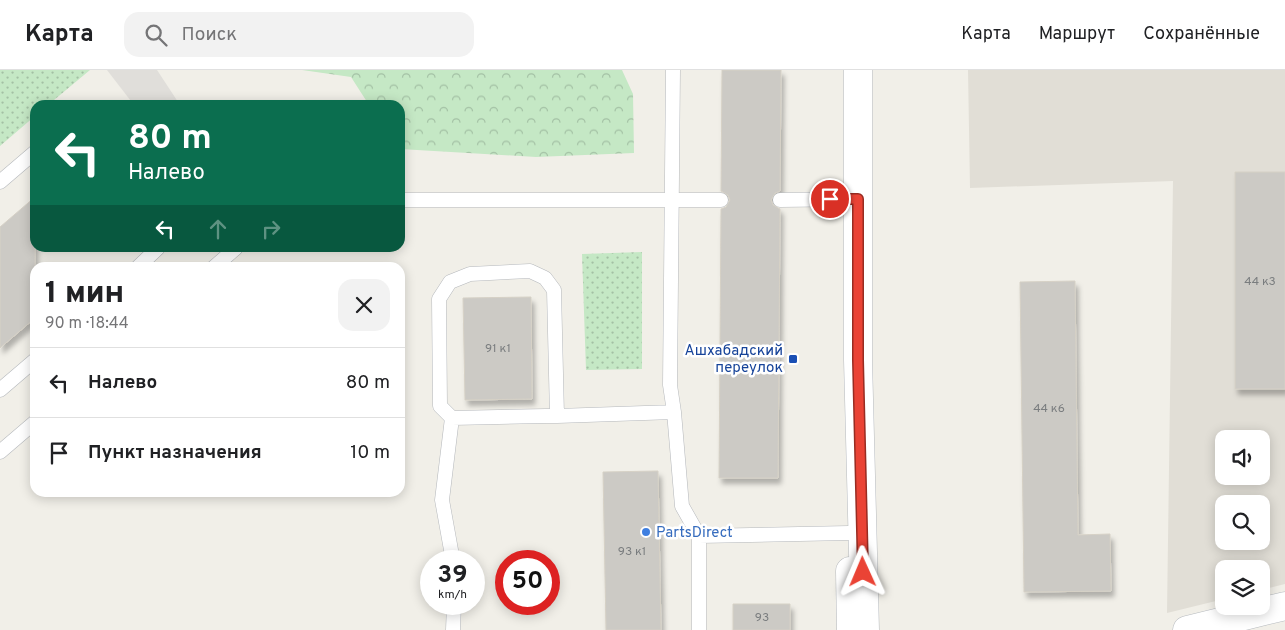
<!DOCTYPE html>
<html lang="ru">
<head>
<meta charset="utf-8">
<style>
	:root { --surface:#fff; --page:#f2f2f2; --text:#202124; --muted:#757577; --line:#e0e0e0 }
	body { margin:0; font-family:Overpass,sans-serif; background:var(--page); color:var(--text); height:100vh; display:flex; flex-direction:column; font-size:19px; white-space:nowrap }
	* { box-sizing:border-box; margin:0 }
	p { font-size:16px; color:var(--muted) }
	.icon { flex:none; width:28px; height:28px; fill:none; stroke:currentColor; stroke-width:2; stroke-linecap:round; stroke-linejoin:round }
	.map { position:relative; flex:1; overflow:hidden }
	.sheet { position:absolute; left:30px; top:192px; width:375px; height:235px; display:flex; flex-direction:column; background:var(--surface); border-radius:15px; box-shadow:0 2px 12px #0003 }
	.sheet>* { flex:none }
	.hud { position:absolute; left:30px; top:30px; width:375px; height:152px; border-radius:15px; box-shadow:0 2px 12px #0003; background:#0b6e4f; color:#fff; overflow:hidden }
	.buttons { position:absolute; left:1215px; top:360px; display:grid; gap:10px }
	.buttons a { display:grid; place-items:center; width:55px; height:55px; border-radius:10px; background:var(--surface); box-shadow:0 2px 12px #0003; font-size:25px }
	.speed { position:absolute; left:420px; top:480px; display:flex; gap:10px; font-size:25px; font-weight:700; text-align:center }
	.speed>* { display:grid; place-content:center; width:65px; height:65px; border-radius:50%; background:var(--surface); box-shadow:0 2px 12px #0003; line-height:1 }
	.speed small { font-size:12px; font-weight:400 }
	.speed .limit { border:8px solid #d22; background:#fff; color:#111 }
	.pin { position:absolute; display:grid; place-items:center; width:42px; height:42px; color:#fff; margin:-21px; border:2px solid #fff; border-radius:50%; box-shadow:0 1px 5px #0007 }
	.me { position:absolute; width:55px; margin:-28px; rotate:359deg; stroke-linejoin:round; filter:drop-shadow(0 0 4px #0008) }
	.turn { display:flex; align-items:center; gap:18px; height:105px; padding:0 15px; font-size:22px }
	.turn .icon { width:65px; height:65px; stroke-width:2.5 }
	.turn b { display:block; font-size:35px; line-height:42px }
	.lanes { display:flex; align-items:center; height:48px; padding:0 15px; background:#0003; justify-content:center; gap:25px; direction:ltr }
	.lanes .off { opacity:.35 }
	.round { display:grid; place-items:center; flex:none; width:52px; height:52px; border-radius:15px; background:var(--page) }
	.overview { display:flex; align-items:center; justify-content:space-between; height:85px; padding:0 15px }
	h1 { font-size:30px; font-weight:800; line-height:38px }
	ul { padding:0; list-style:none }
	li { display:flex; align-items:center; gap:15px; height:70px; padding:0 15px; border-top:1px solid var(--line) }
	li div { flex:1 }
	li b { display:block; font-size:19px }
	li em { font-style:normal }
	header { display:flex; align-items:center; gap:30px; box-sizing:border-box; height:70px; padding:0 25px; background:var(--surface); border-bottom:1px solid var(--line) }
	header strong { font-size:24px }
	nav { display:flex; gap:28px; margin-inline-start:auto; font-size:18px }
	.search { width:350px; height:45px; background:var(--page); display:flex; align-items:center; gap:12px; box-sizing:border-box; padding:0 18px; border-radius:15px; color:var(--muted); font-size:19px }
	.map>svg:first-child { display:block }
	.industrial { fill:#e0deda }
	.education { fill:#e1ded6; fill-rule:evenodd }
	.forest { fill:url(#forest-crowns) }
	.park { fill:url(#park-dots) }
	.building { fill:#cccac5; stroke:#d6d1c6; filter:url(#shadow) }
	.lines { fill:none; stroke-linecap:round; stroke-linejoin:round }
	.lane-casing { stroke:#b5b8bc; stroke-width:15 }
	.street-casing { stroke:#b5b8bc; stroke-width:29 }
	.secondary-casing { stroke:#b6babf; stroke-width:29 }
	.lane { stroke:#fff; stroke-width:14 }
	.street { stroke:#fff; stroke-width:28 }
	.secondary { stroke:#fff; stroke-width:28 }
	.route-casing { stroke:#982c22; stroke-width:12 }
	.route { stroke:#ea4335; stroke-width:9 }
	.transit-dot { fill:#1a4fb4; stroke:#fff; stroke-width:2 }
	.shop-dot { fill:#3f7fe0; stroke:#fff; stroke-width:2 }
	.labels { text-anchor:middle; stroke-width:5; stroke-linejoin:round; paint-order:stroke }
	.number-label { font-size:12px; fill:#7a7d7f }
	.transit-label { font-size:15px; fill:#164399; stroke:#fff; text-anchor:end }
	.shop-label { font-size:15px; fill:#366cbe; stroke:#fff; text-anchor:start }
</style>
</head>
<body>
<header>
<strong>Карта</strong>
<div class="search"><svg class="icon" aria-label="search" viewBox="0 0 24 24"><circle cx="10" cy="10" r="6"/><path d="M15 15l6 6"/></svg>Поиск</div>
<nav><a>Карта</a><a>Маршрут</a><a>Сохранённые</a></nav>
</header>
<div class="map">
<svg width="1285" height="560" viewBox="0 0 1285 560">
	<defs>
		<pattern id="forest-crowns" width="20" height="18" patternUnits="userSpaceOnUse" patternTransform="scale(1.25)"><rect width="20" height="18" fill="#c5e8c5"/><path d="M2 6a3 3 0 1 1 6 0M12 15a3 3 0 1 1 6 0" fill="none" stroke="#a3c0a4"/></pattern>
		<pattern id="park-dots" width="8" height="8" patternUnits="userSpaceOnUse" patternTransform="scale(1.25)"><rect width="8" height="8" fill="#c5e8c5"/><path d="M2 2h.1M6 6h.1" fill="none" stroke="#a3c0a4" stroke-width="1.8" stroke-linecap="round"/></pattern>
		<filter id="shadow"><feDropShadow dx="3" dy="5.5" stdDeviation="2.5" flood-color="#0004"/></filter>
	</defs>
	<rect width="100%" height="100%" fill="#f1efe8"/>
	<!-- industrial -->
	<path class="industrial" d="M 107,0 L 157,0 L 180,35 L 134,35 Z"/>
	<!-- education -->
	<path class="education" d="M 968,0 L 1285,0 L 1285,514 L 1261,520 L 1261,499 L 1224,499 L 1224,529 L 1167,543 L 1173,111 L 970,118 ZM 1224,369 L 1261,369 L 1261,406 L 1224,406 ZM 1224,434 L 1261,434 L 1261,471 L 1224,471 Z"/>
	<!-- forest -->
	<path class="forest" d="M 302,0 L 622,0 L 633,24 L 634,83 L 536,87 L 400,79 L 400,35 L 369,35 L 351,7 Z"/>
	<!-- park -->
	<path class="park" d="M 0,0 L 90,0 L 48,35 L 35,35 L 35,46 L 0,76 Z
		M 642,182 L 642,299 L 586,300 L 582,184 Z"/>
	<!-- building -->
	<path class="building" d="M 722,0 L 781,0 L 780,121 L 775,123 L 771,130 L 773,135 L 780,139 L 778,408 L 719,408 L 721,139 L 726,137 L 730,130 L 728,125 L 721,121 Z
		M 1235,102 L 1285,102 L 1285,319 L 1235,319 Z
		M 35,127 L 35,248 L 0,278 L 0,157 Z
		M 1075,211 L 1078,465 L 1110,464 L 1111,521 L 1024,522 L 1020,212 Z
		M 531,227 L 532,329 L 465,330 L 463,228 Z
		M 658,401 L 661,560 L 606,560 L 603,402 Z
		M 733,534 L 790,534 L 790,560 L 733,560 Z"/>
	<g class="lines">
		<defs>
			<path id="lane" d="M 673,0 L 670,315 L 674,342 L 682,436 L 699,466 L 849,463
				M 0,112 L 35,82
				M 400,130 L 721,130
				M 780,130 L 858,129
				M 137,198 L 158,178
				M 213,198 L 236,178
				M 0,320 L 35,290
				M 557,346 L 554,220 L 545,208 L 530,201 L 470,204 L 450,212 L 439,229 L 440,336 L 452,348 L 546,346 L 557,346 L 674,342
				M 452,348 L 442,430 L 453,491
				M 0,382 L 35,352
				M 453,560 L 454,534
				M 699,560 L 699,466"/>
			<path id="street" d="M 850,501 L 851,560"/>
			<path id="secondary" d="M 858,0 L 858,290 L 865,560
				M 1187,560 L 1285,536"/>
		</defs>
		<!-- lane casing -->
		<use href="#lane" class="lane-casing"/>
		<!-- street casing -->
		<use href="#street" class="street-casing"/>
		<!-- secondary casing -->
		<use href="#secondary" class="secondary-casing"/>
		<!-- lane -->
		<use href="#lane" class="lane"/>
		<!-- street -->
		<use href="#street" class="street"/>
		<!-- secondary -->
		<use href="#secondary" class="secondary"/>
	</g>
	<g class="lines">
		<defs>
			<path id="route" d="M 830,129 L 858,129 L 858,290 L 863,502"/>
		</defs>
		<!-- route casing -->
		<use href="#route" class="route-casing"/>
		<!-- route -->
		<use href="#route" class="route"/>
	</g>
	<!-- markers -->
	<rect class="transit-dot" x="788" y="284" width="10" height="10" rx="2.5"/>
	<circle class="shop-dot" cx="646" cy="462" r="5"/>
	<g class="labels">
		<!-- number labels -->
		<g class="number-label">
			<text x="1260" y="215">44 к3</text>
			<text x="498" y="282">91 к1</text>
			<text x="1049" y="342">44 к6</text>
			<text x="632" y="485">93 к1</text>
			<text x="762" y="551">93</text>
		</g>
		<!-- transit labels -->
		<g class="transit-label">
			<text x="783" y="285">Ашхабадский<tspan x="783" dy="17">переулок</tspan></text>
		</g>
		<!-- shop labels -->
		<g class="shop-label">
			<text x="656" y="467">PartsDirect</text>
		</g>
	</g>
</svg>
<div class="buttons">
<a><svg class="icon" aria-label="sound" viewBox="0 0 24 24"><path d="M4 9h4l5-4v14l-5-4H4zM17 9q2 3 0 6"/></svg></a>
<a><svg class="icon" aria-label="search" viewBox="0 0 24 24"><circle cx="10" cy="10" r="6"/><path d="M15 15l6 6"/></svg></a>
<a><svg class="icon" aria-label="layers" viewBox="0 0 24 24"><path d="M12 4l9 5-9 5-9-5zM3 14l9 5 9-5"/></svg></a>
</div>
<div class="speed"><div>39<small>km/h</small></div><div class="limit">50</div></div>
<div class="pin" style="left:830px;top:129px;background:#d93025"><svg class="icon" aria-label="arrive" viewBox="0 0 24 24"><path d="M6 21V4h12l-3 4 3 4H6"/></svg></div>
<svg class="me" style="left:863px;top:502px" viewBox="-20 -20 40 40"><path d="M0-17L14 15 0 8-14 15z" fill="#ea4335" stroke="#fff" stroke-width="4"/></svg>
<div class="hud">
<div class="turn"><svg class="icon" aria-label="left" viewBox="0 0 24 24"><path d="M17 20v-9H6M10 6l-5 5 5 5"/></svg><div><b>80 m</b>Налево</div></div>
<div class="lanes"><svg class="icon" aria-label="left" viewBox="0 0 24 24"><path d="M17 20v-9H6M10 6l-5 5 5 5"/></svg><svg class="icon off" aria-label="ahead" viewBox="0 0 24 24"><path d="M12 20V5M6 11l6-6 6 6"/></svg><svg class="icon off" aria-label="right" viewBox="0 0 24 24"><path d="M7 20v-9h11M14 6l5 5-5 5"/></svg></div>
</div>
<section class="sheet">
<div class="overview"><div><h1>1 мин</h1><p>90 m · 18:44</p></div><a class="round"><svg class="icon" aria-label="close" viewBox="0 0 24 24"><path d="M6 6l12 12M18 6L6 18"/></svg></a></div>
<ul>
<li><svg class="icon" aria-label="left" viewBox="0 0 24 24"><path d="M17 20v-9H6M10 6l-5 5 5 5"/></svg><div><b>Налево</b></div><em>80 m</em></li>
<li><svg class="icon" aria-label="arrive" viewBox="0 0 24 24"><path d="M6 21V4h12l-3 4 3 4H6"/></svg><div><b>Пункт назначения</b></div><em>10 m</em></li>
</ul>
</section>
</div>
</body>
</html>
